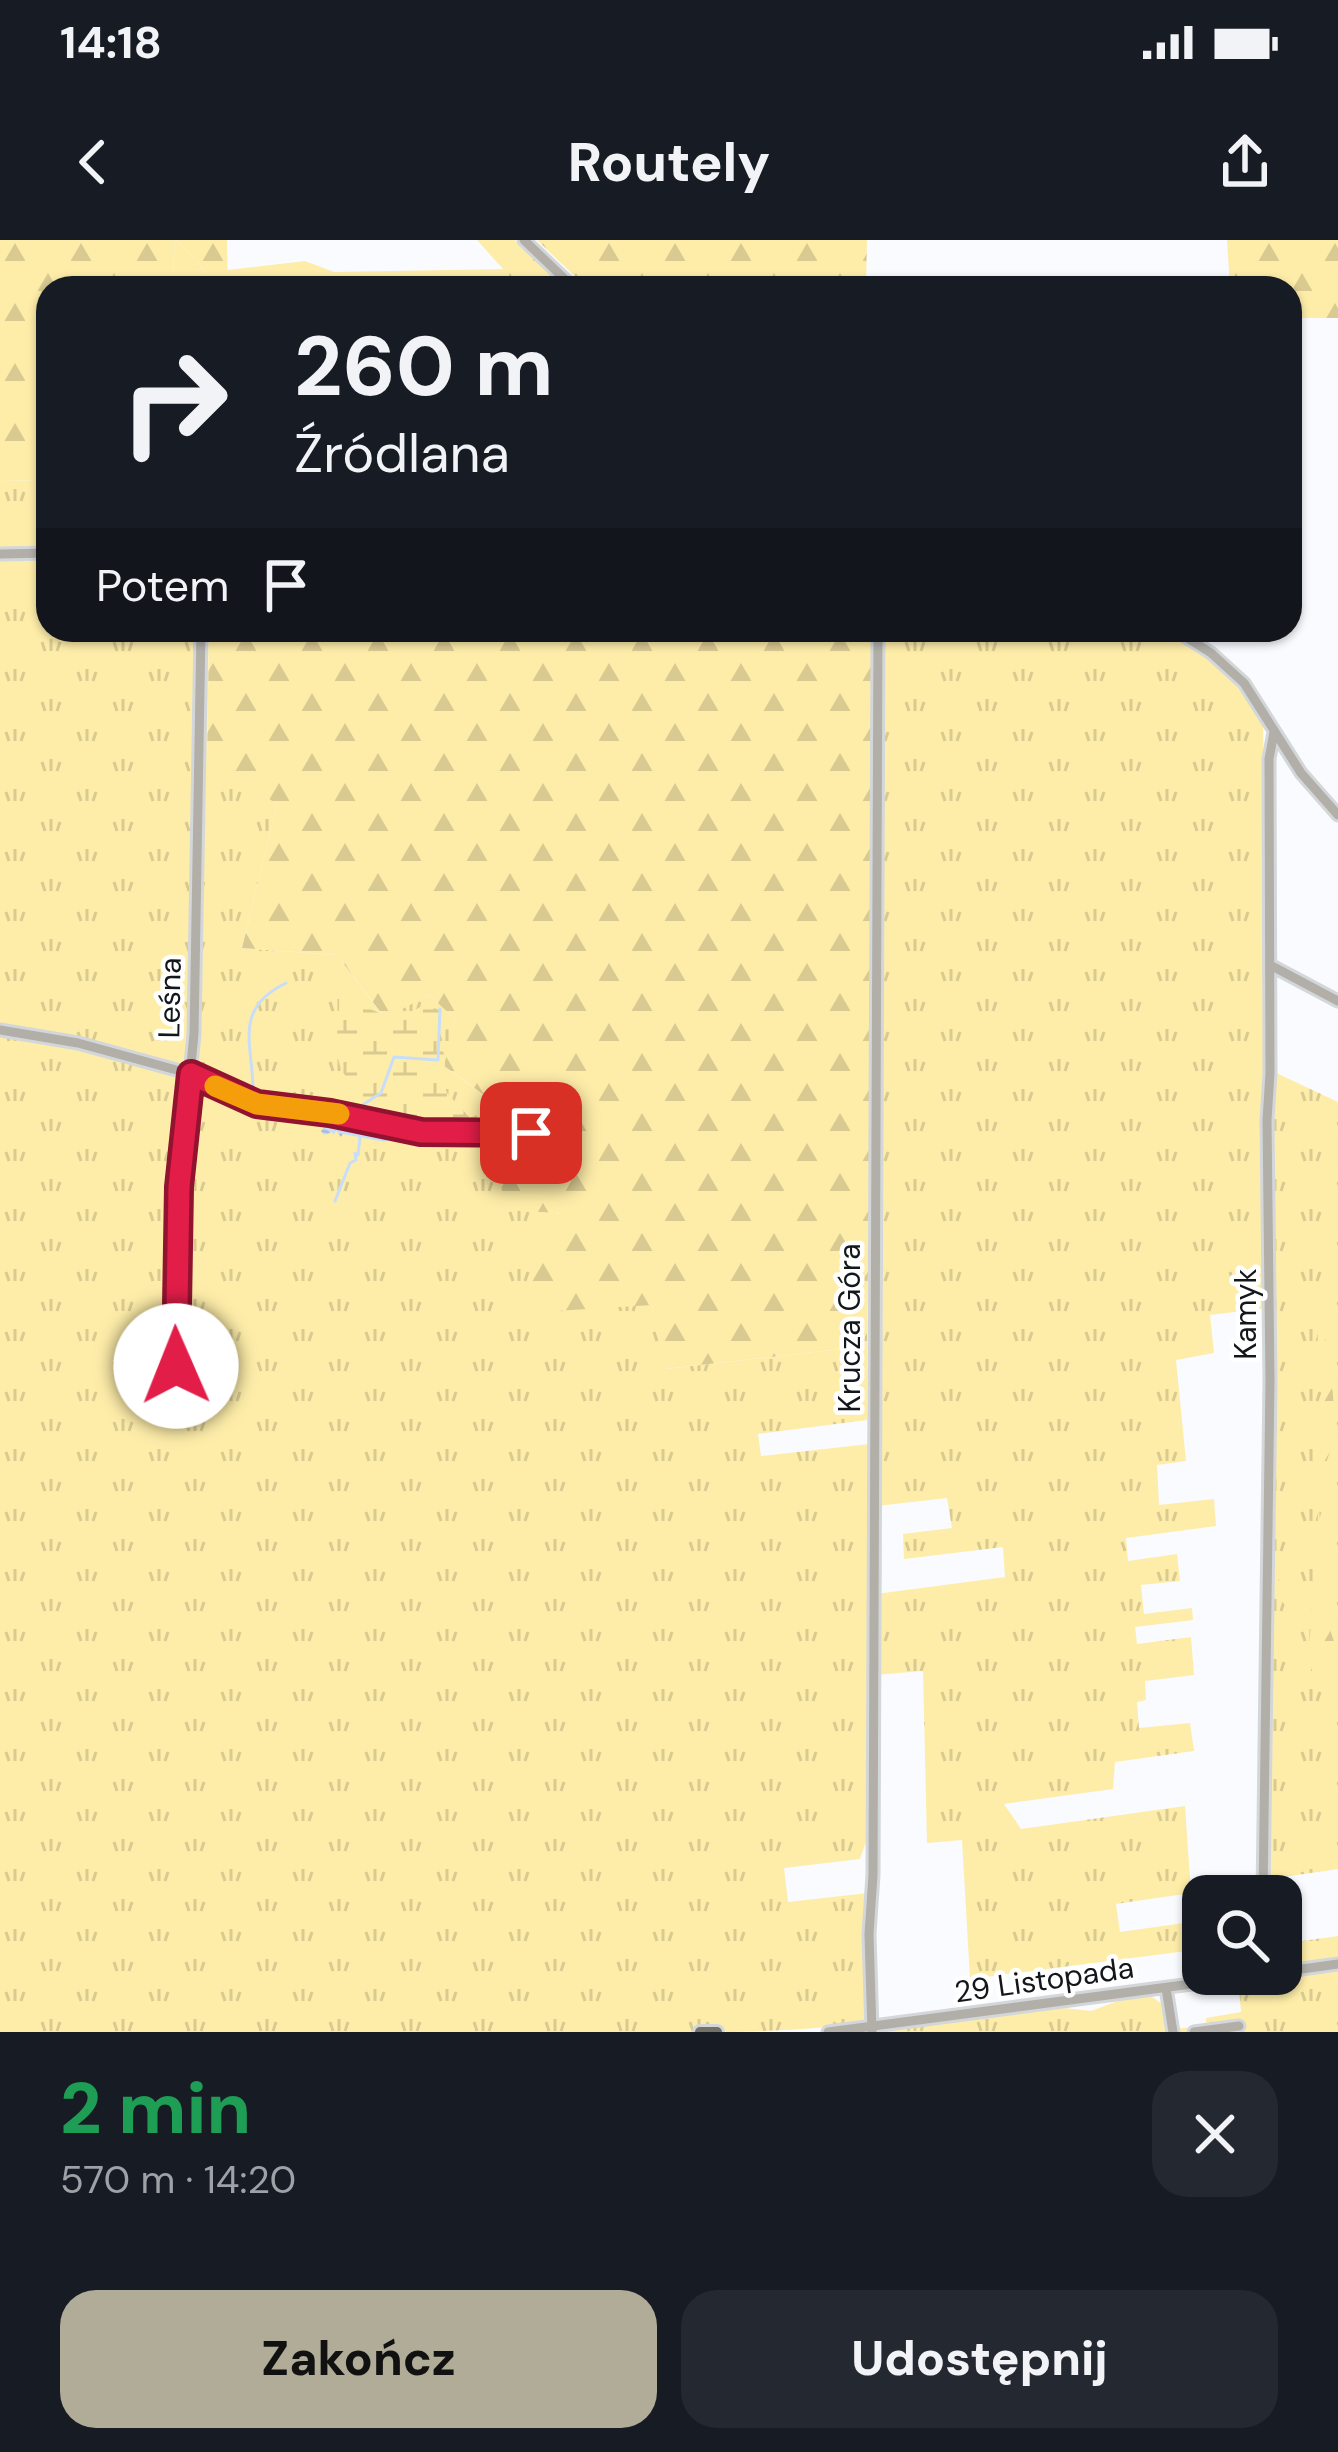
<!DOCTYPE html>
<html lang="pl">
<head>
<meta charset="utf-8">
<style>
	:root { --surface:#171b24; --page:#242831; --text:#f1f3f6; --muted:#9ea1a6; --accent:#b0ac97 }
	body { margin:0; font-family:"DM Sans",sans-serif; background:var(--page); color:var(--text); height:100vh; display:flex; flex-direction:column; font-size:45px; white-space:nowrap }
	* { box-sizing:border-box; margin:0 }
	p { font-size:39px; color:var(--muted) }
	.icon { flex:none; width:66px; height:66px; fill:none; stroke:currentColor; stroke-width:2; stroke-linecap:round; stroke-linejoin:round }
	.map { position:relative; height:1792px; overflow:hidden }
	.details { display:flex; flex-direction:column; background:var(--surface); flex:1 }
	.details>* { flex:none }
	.banner { position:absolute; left:36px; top:36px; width:1266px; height:366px; border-radius:36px; box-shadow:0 3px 9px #0004; background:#171b24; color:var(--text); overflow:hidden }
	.fabs { position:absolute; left:1182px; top:1635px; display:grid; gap:24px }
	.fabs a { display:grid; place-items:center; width:120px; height:120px; border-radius:24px; background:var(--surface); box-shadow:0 3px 9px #0004; font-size:60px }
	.pin { position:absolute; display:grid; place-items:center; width:102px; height:102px; color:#fff; margin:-51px; border-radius:24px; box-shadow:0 6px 18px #0006 }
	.me { position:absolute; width:132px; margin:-66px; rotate:359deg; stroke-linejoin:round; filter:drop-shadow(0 0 9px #0008) }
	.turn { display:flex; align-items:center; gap:42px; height:252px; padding:0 60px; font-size:54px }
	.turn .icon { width:156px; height:156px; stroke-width:2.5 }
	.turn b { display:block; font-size:84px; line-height:102px }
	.then { display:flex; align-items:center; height:114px; padding:0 60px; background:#0003; gap:24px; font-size:45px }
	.round { display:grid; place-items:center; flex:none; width:126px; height:126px; border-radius:36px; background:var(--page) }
	.overview { display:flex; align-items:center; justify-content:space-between; height:204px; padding:0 60px }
	h1 { font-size:72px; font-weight:800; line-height:90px; color:#1e9e55 }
	.action { display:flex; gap:24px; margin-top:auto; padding:24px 60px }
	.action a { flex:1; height:138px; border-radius:36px; background:var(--accent); color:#111; font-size:48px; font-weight:800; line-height:138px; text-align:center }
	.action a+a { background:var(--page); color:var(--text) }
	.status { display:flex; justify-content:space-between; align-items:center; height:84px; padding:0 60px; background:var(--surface); direction:ltr }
	.status svg { height:33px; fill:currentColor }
	header { display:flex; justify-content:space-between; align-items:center; height:156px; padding:0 60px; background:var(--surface); font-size:54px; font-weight:800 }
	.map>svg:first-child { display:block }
	.grass { fill:url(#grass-tufts) }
	.forest { fill:url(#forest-firs) }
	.wetland { fill:url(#wetland-marsh) }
	.water { fill:url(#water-ripples) }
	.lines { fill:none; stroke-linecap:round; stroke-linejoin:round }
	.stream { stroke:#c8def8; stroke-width:3 }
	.minor-casing { stroke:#d4d7da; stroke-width:15 }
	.major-casing { stroke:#d4d7da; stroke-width:16 }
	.minor { stroke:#b1afa8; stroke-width:9 }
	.major { stroke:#747165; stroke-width:10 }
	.route-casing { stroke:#92132f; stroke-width:30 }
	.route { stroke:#e11d48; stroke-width:21 }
	.slow { stroke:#f59e0b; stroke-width:21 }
	.labels { text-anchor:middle; stroke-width:9; stroke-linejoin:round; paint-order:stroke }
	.street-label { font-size:30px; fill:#13171b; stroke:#fff }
</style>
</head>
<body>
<div class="status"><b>14:18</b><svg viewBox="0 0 49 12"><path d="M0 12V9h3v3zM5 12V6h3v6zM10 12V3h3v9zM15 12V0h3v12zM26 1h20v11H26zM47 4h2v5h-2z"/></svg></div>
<header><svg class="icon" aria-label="back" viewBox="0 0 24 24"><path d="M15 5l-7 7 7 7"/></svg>Routely<svg class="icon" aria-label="share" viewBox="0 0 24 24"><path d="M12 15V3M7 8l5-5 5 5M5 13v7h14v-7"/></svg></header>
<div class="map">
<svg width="1338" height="1792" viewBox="0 0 1338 1792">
	<defs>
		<pattern id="grass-tufts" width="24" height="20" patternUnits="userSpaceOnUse" patternTransform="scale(3)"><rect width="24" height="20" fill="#feeda9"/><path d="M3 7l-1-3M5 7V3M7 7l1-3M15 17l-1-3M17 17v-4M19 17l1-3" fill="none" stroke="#d9ca91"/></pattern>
		<pattern id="forest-firs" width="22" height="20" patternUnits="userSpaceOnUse" patternTransform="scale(3)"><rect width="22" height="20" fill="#feeda9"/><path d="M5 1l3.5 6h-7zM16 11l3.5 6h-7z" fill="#d9ca91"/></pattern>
		<pattern id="wetland-marsh" width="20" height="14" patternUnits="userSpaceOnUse" patternTransform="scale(3)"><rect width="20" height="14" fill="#feeda9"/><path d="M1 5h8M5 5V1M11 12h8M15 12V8" fill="none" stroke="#d9ca91"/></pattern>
		<pattern id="water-ripples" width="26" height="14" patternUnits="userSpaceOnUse" patternTransform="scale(3)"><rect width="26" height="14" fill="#c8def8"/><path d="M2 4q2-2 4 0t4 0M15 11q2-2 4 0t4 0" fill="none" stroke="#abbed4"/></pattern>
	</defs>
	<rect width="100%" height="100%" fill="#f9fbfe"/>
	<!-- grass -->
	<path class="grass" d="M 175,0 L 176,0 L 221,48 L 172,48 Z
		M 305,21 L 334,32 L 506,29 L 520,48 L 228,48 L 227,30 Z
		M 48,228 L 48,390 L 209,390 L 207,520 L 277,564 L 242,708 L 337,715 L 384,777 L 429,755 L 455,779 L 445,827 L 527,886 L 534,914 L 496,914 L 652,1065 L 666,1129 L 867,1106 L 867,1180 L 758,1194 L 761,1216 L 869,1204 L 869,1593 L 860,1619 L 784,1628 L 788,1662 L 868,1653 L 866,1780 C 843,1789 750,1792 727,1792 C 721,1790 715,1786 709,1785 L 691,1792 L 0,1792 L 0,241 L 39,240 Z
		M 882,390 L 1168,390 L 1212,417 L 1263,477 L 1267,1068 L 1210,1075 L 1214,1113 L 1176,1120 L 1186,1221 L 1157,1225 L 1159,1265 L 1214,1259 L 1216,1286 L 1126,1298 L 1128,1321 L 1177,1314 L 1180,1341 L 1141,1345 L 1144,1374 L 1192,1368 L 1193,1380 L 1135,1387 L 1137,1404 L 1191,1397 L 1194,1435 L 1145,1441 L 1146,1460 L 1137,1462 L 1139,1488 L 1190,1483 L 1194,1511 L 1115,1522 L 1113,1549 L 1004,1564 L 1021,1589 L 1185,1566 L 1191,1653 L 1116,1664 L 1120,1692 L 1191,1682 L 1194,1710 L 970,1739 L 962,1600 L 927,1603 L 923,1431 L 875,1435 L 876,1354 L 1005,1337 L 1003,1307 L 904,1319 L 903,1294 L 952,1288 L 947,1258 L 877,1266 Z
		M 1272,831 L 1338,862 L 1338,1629 L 1270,1639 Z
		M 1338,1696 L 1338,1719 L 1281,1727 L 1281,1704 Z
		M 1338,1729 L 1338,1792 L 873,1792 L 1056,1767 L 1091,1771 L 1123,1759 L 1151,1756 L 1162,1764 L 1168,1790 L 1206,1785 L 1206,1778 L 1241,1772 L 1239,1748 L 1245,1742 Z"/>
	<!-- forest -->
	<path class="forest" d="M 0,0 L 175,0 L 172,48 L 48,48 L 48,228 L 39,240 L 0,241 Z
		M 176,0 L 227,0 L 228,48 L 221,48 Z
		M 477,0 L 515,0 L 566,48 L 520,48 Z
		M 537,0 L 867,0 L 866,48 L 587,48 Z
		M 1227,0 L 1338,0 L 1338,78 L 1290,78 L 1290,48 L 1230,48 Z
		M 209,390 L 876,390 L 867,1106 L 665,1129 L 652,1065 L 540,1072 L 526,1016 L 559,973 L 505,970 L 496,914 L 534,914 L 527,886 L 444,826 L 455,779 L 429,755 L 385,778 L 337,715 L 242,708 L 277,564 L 207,521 Z
		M 886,403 L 892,415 L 890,433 C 907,452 899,463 887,484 L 881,483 L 882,404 Z
		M 1320,1077 C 1328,1094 1324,1109 1328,1126 C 1337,1166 1338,1206 1318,1240 C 1310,1208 1318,1185 1321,1154 C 1324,1127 1313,1104 1320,1077 Z
		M 1319,1262 L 1323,1369 L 1338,1413 L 1338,1437 L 1331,1443 L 1311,1431 L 1309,1411 Z
		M 1285,1304 L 1300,1335 L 1302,1349 L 1288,1369 L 1276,1354 Z"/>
	<!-- wetland -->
	<path class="wetland" d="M 339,756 L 382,774 L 403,777 L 420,767 L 440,769 L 449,789 L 440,791 L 437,801 C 446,810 447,827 442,839 L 447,853 L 470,878 L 480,874 L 527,884 L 524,891 L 422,891 L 336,871 L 338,859 L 352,856 L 354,845 C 326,822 341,787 339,756 Z"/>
	<!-- water -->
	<path class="water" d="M 330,878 L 352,882 L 357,888 L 387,893 L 391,898 L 385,902 L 343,894 L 341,897 L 336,891 L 334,895 L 332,892 L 324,895 L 321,891 Z"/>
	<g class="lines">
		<!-- stream -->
		<path class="stream" d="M 253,853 C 254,806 231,770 286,743
			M 350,873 L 381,853 L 394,817 L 438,820 L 440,769
			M 335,961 L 350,923 L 356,920 L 355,913 L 358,915 L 360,897"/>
		<defs>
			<path id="minor" d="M 524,0 L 574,48
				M 0,314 L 48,313
				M 1175,390 L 1211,413 L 1244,443 L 1301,533 L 1338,575
				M 1270,725 L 1338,761
				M 0,790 L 78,803 L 191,834 L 257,864 L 330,873 L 421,893 L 531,893
				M 176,1126 L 179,947 L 194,794 L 201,390
				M 1263,1656 L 1270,1141 L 1267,880 L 1270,833 L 1269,519 L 1274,492
				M 1281,1732 L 1338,1724
				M 1166,1748 L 1173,1792
				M 828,1792 L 1267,1734
				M 872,1792 L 869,1694 L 873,1635 L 878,390
				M 1194,1792 L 1239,1786"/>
			<path id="major" d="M 700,1792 L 717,1792"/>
		</defs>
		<!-- minor casing -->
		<use href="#minor" class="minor-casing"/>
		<!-- major casing -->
		<use href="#major" class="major-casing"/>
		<!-- minor -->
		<use href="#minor" class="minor"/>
		<!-- major -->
		<use href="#major" class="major"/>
	</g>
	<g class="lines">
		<defs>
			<path id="route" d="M 176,1126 L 179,947 L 191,834 L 257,864 L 330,873 L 421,892 L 531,893"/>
		</defs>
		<!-- route casing -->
		<use href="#route" class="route-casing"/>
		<!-- route -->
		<use href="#route" class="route"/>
		<!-- slow -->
		<path class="slow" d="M 215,846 L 257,864 L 339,874"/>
	</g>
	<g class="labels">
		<!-- street labels -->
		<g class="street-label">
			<text transform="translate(170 758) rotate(-89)" y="10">Leśna</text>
			<text transform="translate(1246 1074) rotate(-90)" y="10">Kamyk</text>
			<text transform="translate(850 1088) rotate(-90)" y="10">Krucza Góra</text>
			<text transform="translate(1044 1740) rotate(-8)" y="10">29 Listopada</text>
		</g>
	</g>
</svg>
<div class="fabs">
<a><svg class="icon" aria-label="search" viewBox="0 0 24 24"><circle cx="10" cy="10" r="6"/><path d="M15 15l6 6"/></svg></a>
</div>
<div class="pin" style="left:531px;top:893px;background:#d93025"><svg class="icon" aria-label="arrive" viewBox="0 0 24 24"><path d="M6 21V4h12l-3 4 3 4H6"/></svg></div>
<svg class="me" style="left:176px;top:1126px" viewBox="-20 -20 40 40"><circle r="19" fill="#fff"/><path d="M0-13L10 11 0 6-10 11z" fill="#e11d48"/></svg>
<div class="banner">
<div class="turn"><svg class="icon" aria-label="right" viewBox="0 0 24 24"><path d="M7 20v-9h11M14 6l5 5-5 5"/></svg><div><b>260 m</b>Źródlana</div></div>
<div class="then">Potem<svg class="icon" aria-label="arrive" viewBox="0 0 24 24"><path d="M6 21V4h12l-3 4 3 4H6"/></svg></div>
</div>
</div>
<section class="details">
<div class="overview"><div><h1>2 min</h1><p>570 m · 14:20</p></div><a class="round"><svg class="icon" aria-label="close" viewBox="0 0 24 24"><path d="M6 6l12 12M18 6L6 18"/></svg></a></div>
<div class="action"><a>Zakończ</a><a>Udostępnij</a></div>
</section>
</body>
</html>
